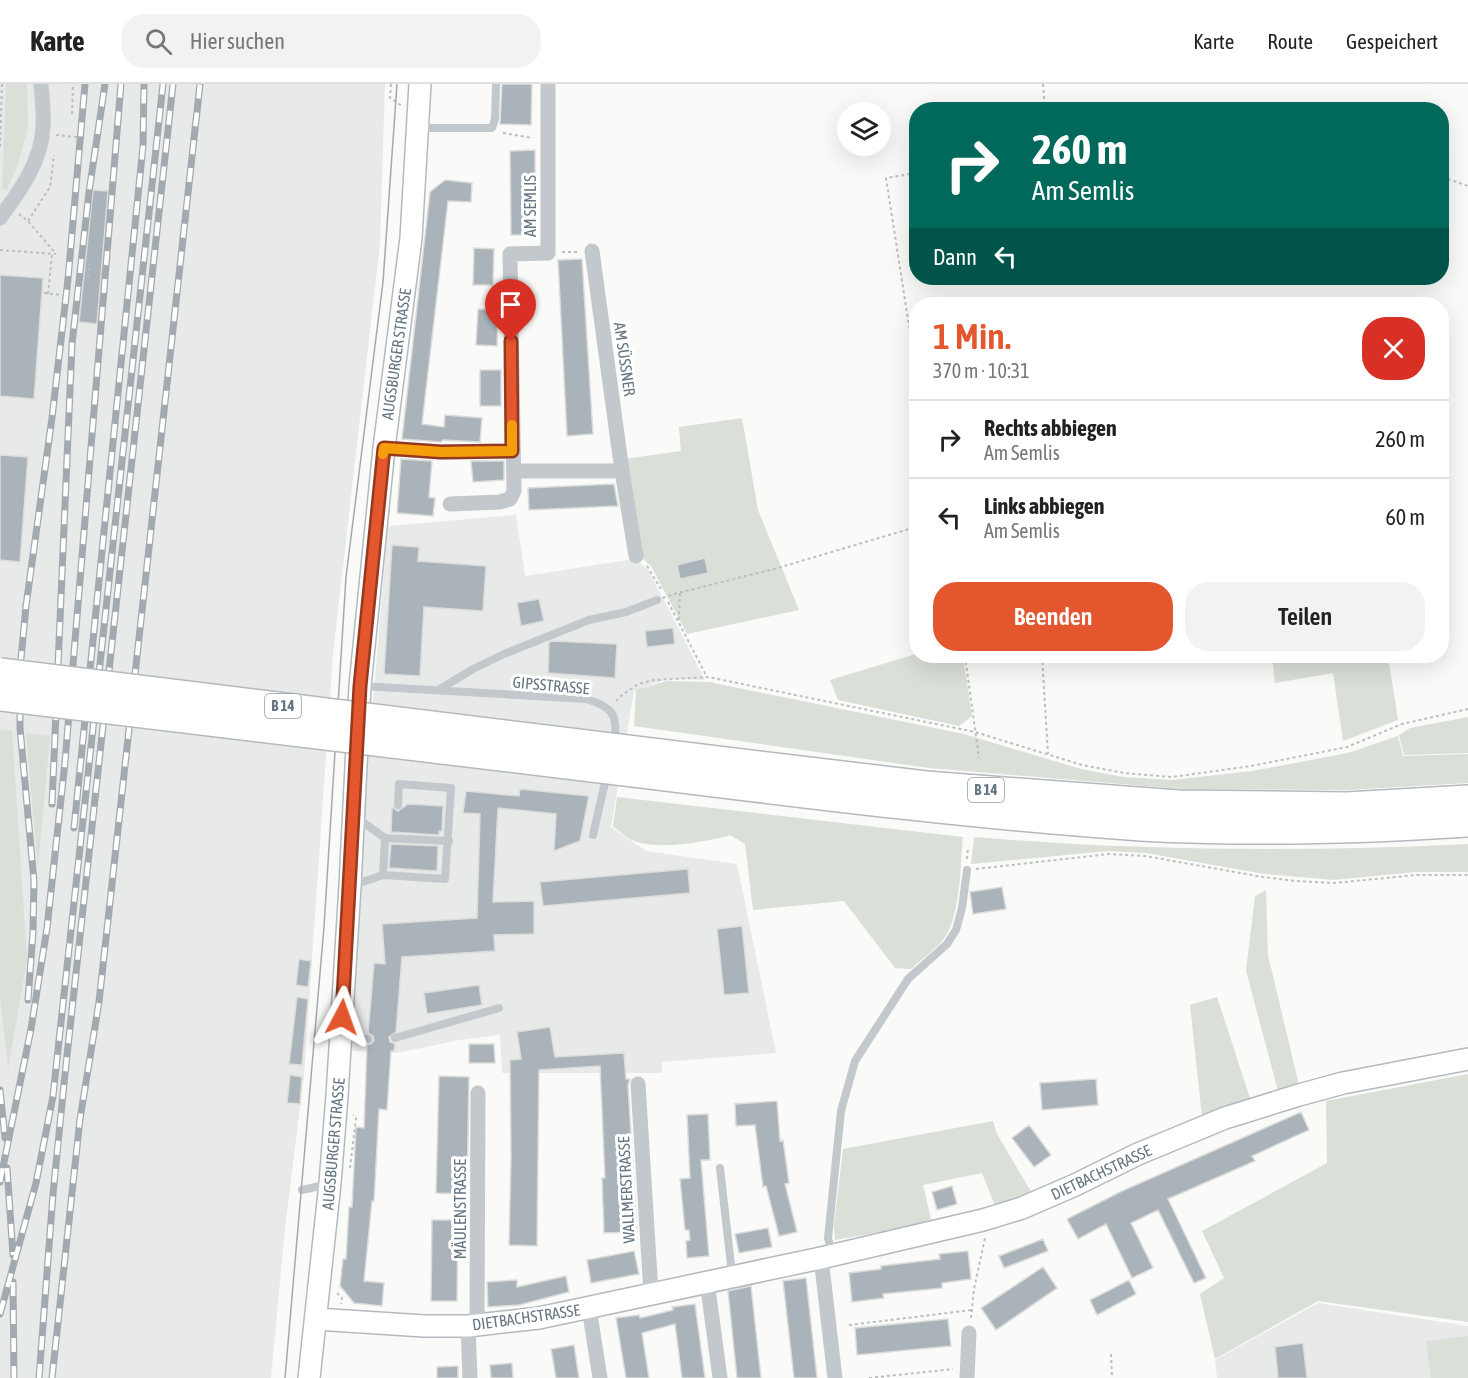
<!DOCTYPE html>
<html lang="de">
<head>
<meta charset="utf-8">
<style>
	:root { --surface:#fff; --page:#f2f2f2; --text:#222; --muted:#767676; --line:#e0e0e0; --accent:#e4572e }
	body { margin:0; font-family:"Asap Condensed",sans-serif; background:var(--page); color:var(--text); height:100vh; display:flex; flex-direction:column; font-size:22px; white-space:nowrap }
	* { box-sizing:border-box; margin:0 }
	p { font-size:20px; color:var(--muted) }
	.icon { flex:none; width:33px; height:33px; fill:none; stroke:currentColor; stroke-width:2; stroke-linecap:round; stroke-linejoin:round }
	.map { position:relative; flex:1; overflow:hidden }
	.details { position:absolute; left:909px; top:213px; width:540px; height:366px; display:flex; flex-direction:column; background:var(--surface); border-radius:24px; box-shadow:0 6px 24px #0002 }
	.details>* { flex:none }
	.banner { position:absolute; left:909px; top:18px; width:540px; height:183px; border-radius:24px; box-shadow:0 6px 24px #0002; background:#00695c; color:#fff; overflow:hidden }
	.tools { position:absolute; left:837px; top:18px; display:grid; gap:12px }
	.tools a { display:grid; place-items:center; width:54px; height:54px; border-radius:50%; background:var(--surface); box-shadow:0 6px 24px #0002; font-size:30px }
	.pin { position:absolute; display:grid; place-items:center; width:51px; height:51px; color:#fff; margin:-62px -26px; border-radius:50% 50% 50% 0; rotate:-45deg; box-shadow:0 0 6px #0007 }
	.pin .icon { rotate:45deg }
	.me { position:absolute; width:66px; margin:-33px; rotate:4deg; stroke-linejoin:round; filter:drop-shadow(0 0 4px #0008) }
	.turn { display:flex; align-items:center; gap:21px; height:126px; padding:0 24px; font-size:27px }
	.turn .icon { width:78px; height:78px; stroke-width:2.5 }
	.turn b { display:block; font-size:42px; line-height:51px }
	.then { display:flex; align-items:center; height:57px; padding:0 24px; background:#0003; gap:12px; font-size:22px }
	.round { display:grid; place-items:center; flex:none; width:63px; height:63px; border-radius:24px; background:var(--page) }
	.summary { display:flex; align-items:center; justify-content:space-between; height:102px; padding:0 24px }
	h1 { font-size:36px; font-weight:600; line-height:45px; color:var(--accent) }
	.button { display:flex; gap:12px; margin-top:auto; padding:12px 24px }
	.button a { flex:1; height:69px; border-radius:24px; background:var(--accent); color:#fff; font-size:24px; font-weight:600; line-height:69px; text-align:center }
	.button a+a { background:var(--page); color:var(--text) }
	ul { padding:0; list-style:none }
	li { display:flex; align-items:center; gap:18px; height:78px; padding:0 24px; border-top:2px solid var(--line) }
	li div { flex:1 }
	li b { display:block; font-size:22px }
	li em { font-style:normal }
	header { display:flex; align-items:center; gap:36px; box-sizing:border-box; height:84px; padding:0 30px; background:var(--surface); border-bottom:2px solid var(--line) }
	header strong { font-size:28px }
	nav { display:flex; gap:33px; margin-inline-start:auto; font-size:21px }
	.search { width:420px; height:54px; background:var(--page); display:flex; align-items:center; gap:15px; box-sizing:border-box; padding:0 21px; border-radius:24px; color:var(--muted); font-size:22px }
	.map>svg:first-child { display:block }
	.built { fill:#e8e9e9 }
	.green { fill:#dadfd7 }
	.building { fill:#aab3b9; stroke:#dcdcda; stroke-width:1.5 }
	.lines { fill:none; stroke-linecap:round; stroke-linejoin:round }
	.secondary-casing { stroke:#b3babf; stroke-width:24 }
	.highway-casing { stroke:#b4b9bd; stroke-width:30 }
	.path { stroke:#bbbfc2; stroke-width:2; stroke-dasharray:3 3; stroke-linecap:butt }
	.lane { stroke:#c3c8cc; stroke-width:8 }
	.street { stroke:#c3c8cc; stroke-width:15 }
	.secondary { stroke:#fff; stroke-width:21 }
	.highway { stroke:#fff; stroke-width:27 }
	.tram { stroke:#a2aab0; stroke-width:1.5 }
	.rail-casing { stroke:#a2aab0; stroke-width:7 }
	.rail { stroke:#fff; stroke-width:4.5; stroke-dasharray:14; stroke-linecap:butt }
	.highway-bridge-casing { stroke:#b4b9bd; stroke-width:30; stroke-linecap:butt }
	.path-bridge { stroke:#bbbfc2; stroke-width:2; stroke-dasharray:3 3; stroke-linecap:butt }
	.highway-bridge { stroke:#fff; stroke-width:27 }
	.route-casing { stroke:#94391e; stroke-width:15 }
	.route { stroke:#e4572e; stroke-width:10 }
	.slow { stroke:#f59e0b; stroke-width:10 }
	.labels { text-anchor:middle; stroke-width:6; stroke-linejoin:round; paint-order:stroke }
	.shield { fill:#fff; stroke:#939fa8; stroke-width:1.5 }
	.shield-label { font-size:15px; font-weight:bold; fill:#657683 }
	.street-label { font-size:16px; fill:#657683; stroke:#fff }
</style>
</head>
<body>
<header>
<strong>Karte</strong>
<div class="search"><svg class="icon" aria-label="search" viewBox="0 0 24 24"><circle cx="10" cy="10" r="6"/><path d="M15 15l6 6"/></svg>Hier suchen</div>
<nav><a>Karte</a><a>Route</a><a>Gespeichert</a></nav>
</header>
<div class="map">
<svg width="1468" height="1294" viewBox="0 0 1468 1294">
	<rect width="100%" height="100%" fill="#fafaf8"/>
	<!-- built -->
	<path class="built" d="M 0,0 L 385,0 L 380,160 L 333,570 L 304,991 L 285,1144 L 271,1294 L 0,1294 Z
		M 516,431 L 525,492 L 634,475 L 648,485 L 705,596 L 667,595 L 634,607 L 611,743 L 646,767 L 737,780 L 776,969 L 662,978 L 662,989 L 502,989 L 500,951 L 459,956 L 397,969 L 343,966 L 388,442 Z
		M 1318,1219 L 1468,1242 L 1468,1294 L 1217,1294 L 1215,1276 Z"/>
	<!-- green -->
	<path class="green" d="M 6,0 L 27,0 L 28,43 L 18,80 L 7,106 L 2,105 Z
		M 742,334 L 758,426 L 799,526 L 687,550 L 651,482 L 637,470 L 624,375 L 681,367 L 679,343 Z
		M 916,570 L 963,572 L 972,632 L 959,642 L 838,616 L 830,596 Z
		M 1272,572 L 1388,572 L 1398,636 L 1343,657 L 1333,589 L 1275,599 Z
		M 667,597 L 709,598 L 964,650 L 1081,685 L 1123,693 L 1172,696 L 1252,687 L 1348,669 L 1398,652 L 1403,672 L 1468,670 L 1468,699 L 1347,706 L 1181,705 L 929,684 L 634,642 L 636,606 Z
		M 1468,633 L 1468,669 L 1404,671 L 1399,651 L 1410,644 Z
		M 0,646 L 12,647 L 27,876 L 8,985 L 0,912 Z
		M 26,649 L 50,652 L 38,785 Z
		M 617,713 L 963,753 C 960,781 961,835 942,857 C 933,867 921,876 911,885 L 895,884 L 844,817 L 753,826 L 745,760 L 730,751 C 706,758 656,767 632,756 C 625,753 619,746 613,742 Z
		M 974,753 C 1138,767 1304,768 1468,760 L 1468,788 L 1415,788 L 1334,796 L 1264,790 L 1146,769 L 1108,767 L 971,780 Z
		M 1266,806 L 1268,871 L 1299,1001 L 1278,1007 L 1246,887 L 1255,812 Z
		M 1217,913 L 1251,1017 L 1202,1033 L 1190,921 Z
		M 1468,990 L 1468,1238 L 1318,1217 L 1215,1275 L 1200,1210 L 1224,1194 L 1202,1147 L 1327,1079 L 1326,1017 Z
		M 993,1037 L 997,1050 L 1033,1111 L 995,1122 L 982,1089 L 923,1101 L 932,1139 L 835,1156 L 834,1141 L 843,1065 Z
		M 1468,1252 L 1468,1294 L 1431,1294 L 1426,1257 Z"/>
	<!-- building -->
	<path class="building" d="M 502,0 L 532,0 L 531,41 L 500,40 Z
		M 535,66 L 535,151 L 511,151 L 510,67 Z
		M 445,96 L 472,99 L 471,118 L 448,117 L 422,340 L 444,343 L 445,331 L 482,334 L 480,358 L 443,356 L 441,358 L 402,355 L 430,108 Z
		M 93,106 L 108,107 L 97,240 L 79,238 Z
		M 474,164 L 494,165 L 493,201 L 473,201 Z
		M 582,175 L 593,350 L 567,352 L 558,176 Z
		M 0,191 L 43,194 L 34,315 L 0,312 Z
		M 478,225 L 498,226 L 497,262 L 476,261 Z
		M 480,286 L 501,286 L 501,322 L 480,322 Z
		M 0,371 L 28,373 L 20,478 L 0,476 Z
		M 401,375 L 432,377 L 429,413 L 435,414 L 433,432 L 397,429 Z
		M 471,377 L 504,377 L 504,396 L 473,398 Z
		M 614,400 L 618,422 L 529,426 L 528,404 Z
		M 392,461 L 419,463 L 418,477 L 486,482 L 483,527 L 424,523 L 420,592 L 384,590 Z
		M 705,474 L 708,489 L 680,495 L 677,481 Z
		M 539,515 L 544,537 L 521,542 L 517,519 Z
		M 673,544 L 675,560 L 647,563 L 645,547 Z
		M 553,557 L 617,560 L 615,594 L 548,589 L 549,558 Z
		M 520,705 L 589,712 L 580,757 L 554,767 L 556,730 L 498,724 L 493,818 L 534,817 L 534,850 L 494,851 L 495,867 L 402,873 L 396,948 L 389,953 L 390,958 L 395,960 L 394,967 L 391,967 L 387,1026 L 379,1025 L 374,1117 L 372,1117 L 364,1197 L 384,1199 L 382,1222 L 354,1219 L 340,1202 L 343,1175 L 346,1175 L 349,1123 L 352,1123 L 356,1043 L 364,1044 L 367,961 L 371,960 L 374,956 L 373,952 L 368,949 L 374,879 L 385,880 L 382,840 L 477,834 L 480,730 L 463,729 L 466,707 L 519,712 Z
		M 408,720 L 443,722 L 442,747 L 439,747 L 439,751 L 391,748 L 392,723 L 398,727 Z
		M 391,760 L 438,762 L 437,787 L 389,784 Z
		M 688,785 L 690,809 L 543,822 L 540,798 Z
		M 1002,803 L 1006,825 L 973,830 L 970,808 Z
		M 742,842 L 749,909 L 724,911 L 717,845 Z
		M 299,875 L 311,877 L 308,903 L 296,901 Z
		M 479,901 L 482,921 L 427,930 L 424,909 Z
		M 297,913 L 308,915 L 302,981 L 289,980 Z
		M 550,943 L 555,973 L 624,969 L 626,995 L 630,995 L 628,1001 L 637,1148 L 604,1149 L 602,1094 L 605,1094 L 600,982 L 539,986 L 537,1162 L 509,1161 L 511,1072 L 510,976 L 521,975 L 517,948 Z
		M 469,960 L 494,960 L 495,979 L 469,979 Z
		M 290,991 L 302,993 L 300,1020 L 287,1019 Z
		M 439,992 L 469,993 L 467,1110 L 436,1109 Z
		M 1096,995 L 1098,1021 L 1042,1026 L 1040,999 Z
		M 777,1017 L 780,1057 L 783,1056 L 789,1099 L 785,1100 L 797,1148 L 779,1152 L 766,1102 L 763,1103 L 755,1041 L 736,1042 L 735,1020 Z
		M 1301,1028 L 1309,1046 L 1252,1072 L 1255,1077 L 1168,1115 L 1206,1194 L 1194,1199 L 1158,1126 L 1131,1139 L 1153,1184 L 1132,1194 L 1106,1140 L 1078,1155 L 1067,1135 L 1120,1108 Z
		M 708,1030 L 710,1076 L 701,1076 L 709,1172 L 687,1174 L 686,1157 L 690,1156 L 689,1146 L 685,1146 L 680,1095 L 690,1094 L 687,1031 Z
		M 1029,1041 L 1051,1071 L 1034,1083 L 1012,1054 Z
		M 952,1102 L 957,1120 L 937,1126 L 932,1108 Z
		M 432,1136 L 458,1136 L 457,1217 L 431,1217 Z
		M 768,1144 L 772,1163 L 739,1169 L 735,1150 Z
		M 1043,1155 L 1048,1167 L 1004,1184 L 999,1172 Z
		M 634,1167 L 639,1190 L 591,1199 L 587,1176 Z
		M 968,1167 L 971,1195 L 942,1199 L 942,1204 L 883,1210 L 884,1214 L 852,1218 L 849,1189 L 881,1185 L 881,1182 L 940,1175 L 939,1170 Z
		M 1043,1183 L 1057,1204 L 996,1246 L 981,1224 Z
		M 566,1192 L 569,1208 L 519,1221 L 488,1223 L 487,1198 L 517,1196 L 517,1203 Z
		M 806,1194 L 817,1294 L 794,1294 L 783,1197 Z
		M 1129,1196 L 1136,1210 L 1097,1231 L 1090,1216 Z
		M 751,1202 L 761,1294 L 737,1294 L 728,1207 Z
		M 695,1220 L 705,1294 L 682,1294 L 675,1240 L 642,1249 L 649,1294 L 626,1294 L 616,1234 L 639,1231 L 640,1234 L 673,1226 L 672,1223 Z
		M 948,1235 L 951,1262 L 857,1271 L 855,1244 Z
		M 1303,1259 L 1307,1294 L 1278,1294 L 1275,1263 Z
		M 574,1261 L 579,1294 L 556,1294 L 551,1265 Z
		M 512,1279 L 513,1294 L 491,1294 L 490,1281 Z
		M 458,1282 L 458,1294 L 437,1294 L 437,1283 Z"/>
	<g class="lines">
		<defs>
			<path id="secondary" d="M 316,1235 L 424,1242 L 468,1242 L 539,1234 L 821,1174 L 983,1136 L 1022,1124 L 1075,1101 L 1138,1070 L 1225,1034 L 1299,1011 L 1343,999 L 1468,975
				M 309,1294 L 330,1099 L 337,1012 L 350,802 L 360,602 L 384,364 L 411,154 L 420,0"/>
			<path id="highway" d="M 660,669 L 926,701 L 1178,720 L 1347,722 L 1468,715
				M 658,692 C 819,712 980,732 1141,743 C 1250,749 1359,746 1468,739"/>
		</defs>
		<!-- secondary casing -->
		<use href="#secondary" class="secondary-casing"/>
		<!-- highway casing -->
		<use href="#highway" class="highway-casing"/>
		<!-- path -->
		<path class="path" d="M 391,0 L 390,14 L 402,22
			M 1043,0 L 1045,26
			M 72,30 L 73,0
			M 503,49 L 533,54
			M 56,51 L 77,53
			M 0,63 L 2,0
			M 916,89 L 886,94 L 916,287
			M 1442,93 L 1468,102
			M 19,130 L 28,137 L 56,170
			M 28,137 L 50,103 L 54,71
			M 0,166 L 56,170
			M 562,168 L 578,168
			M 88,193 L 89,179
			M 44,209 L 62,211
			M 48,210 L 52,171
			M 647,482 L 661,505
			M 674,510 L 774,485 L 916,443
			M 668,518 L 707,593
			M 679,536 L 680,509
			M 965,572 L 979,674
			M 1042,572 L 1048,670
			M 616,617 L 621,612 L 638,600 L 654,596 L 708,593 L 975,648 L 1082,681 L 1124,689 L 1172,693 L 1251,682 L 1347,663 L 1402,640 L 1468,625
			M 967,775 L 968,763
			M 976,785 L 1109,770 L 1145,772 L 1263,793 L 1296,797 L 1334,799 L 1416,791 L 1468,791
			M 350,1084 L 356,1034 L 353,1031
			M 337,1209 L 342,1214 L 341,1220
			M 971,1234 L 974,1205 L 985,1154
			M 849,1241 L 972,1226
			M 1111,1270 L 1112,1294
			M 869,1294 L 953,1285"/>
		<!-- lane -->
		<path class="lane" d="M 419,42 L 431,44 L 492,44 L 495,35 L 496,0
			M 361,602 L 586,615 C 611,622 619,630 614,658
			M 440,605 L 473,585 L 504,570 L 589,536 L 626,528 L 657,516
			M 357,734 L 385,754 L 449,757
			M 593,751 L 607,690
			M 383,791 L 385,754
			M 351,802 L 383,791 L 445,795 L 451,704 L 399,700 L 398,721
			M 342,954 L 368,955
			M 395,954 L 499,924
			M 720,1084 L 732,1190
			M 302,1106 L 329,1100
			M 832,1170 L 828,1154 L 841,1027 L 855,977 L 908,895 L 947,860 L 956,846 L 962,824 L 967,786"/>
		<!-- street -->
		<path class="street" d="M 0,134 C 20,107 42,77 43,42 C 44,28 42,14 41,0
			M 592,167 L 622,387 L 636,472
			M 384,364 L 441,368 L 512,367
			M 514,387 L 622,387
			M 450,420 L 500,418 L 510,415 L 514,407 L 510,170 L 548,169 L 548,0
			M 638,1000 L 651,1209
			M 821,1174 L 835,1294
			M 707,1197 L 720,1294
			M 589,1224 L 600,1294
			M 477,1241 L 478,1009
			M 468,1242 L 470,1294
			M 967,1294 L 969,1249"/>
		<!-- secondary -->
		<use href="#secondary" class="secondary"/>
		<!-- highway -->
		<use href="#highway" class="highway"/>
		<!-- tram -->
		<path class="tram" d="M 285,1294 L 324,843 L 346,493 L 383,198 L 397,0"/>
		<defs>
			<path id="rail" d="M 52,720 L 72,260 L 89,108 L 105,0
				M 74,744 L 143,62 L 144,0
				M 28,916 L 33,848 L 34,797 L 20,644 L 20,585 L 26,522 L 52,334 L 68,195 L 85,0
				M 0,1006 L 5,1054
				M 7,1084 L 13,1171
				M 0,1098 L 31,945 L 47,844 L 65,678 L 121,0
				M 13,1198 L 14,1294
				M 0,1230 L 36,1099 L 53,1012 L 163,0
				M 39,1294 L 53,1110 L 65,990 L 173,0
				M 52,1294 L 80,1035 L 99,918 L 200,0"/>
		</defs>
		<!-- rail casing -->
		<use href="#rail" class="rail-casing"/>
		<!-- rail -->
		<use href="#rail" class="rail"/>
		<defs>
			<path id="highway-bridge" d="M 0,588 L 660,669
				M 0,613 L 658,692"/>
		</defs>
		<!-- highway-bridge casing -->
		<use href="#highway-bridge" class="highway-bridge-casing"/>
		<!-- path-bridge -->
		<path class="path-bridge" d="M 657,516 L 674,510"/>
		<!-- highway-bridge -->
		<use href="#highway-bridge" class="highway-bridge"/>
	</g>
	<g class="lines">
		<defs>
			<path id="route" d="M 342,933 L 360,602 L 384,364 L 441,368 L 512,367 L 511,257"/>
		</defs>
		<!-- route casing -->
		<use href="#route" class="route-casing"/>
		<!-- route -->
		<use href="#route" class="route"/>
		<!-- slow -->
		<path class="slow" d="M 383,370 L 384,364 L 441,368 L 512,367 L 512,341"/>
	</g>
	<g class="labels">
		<!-- shield labels -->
		<g class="shield">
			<rect x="265" y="610" width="36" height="24" rx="4.5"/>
			<rect x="968" y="694" width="36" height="24" rx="4.5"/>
		</g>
		<g class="shield-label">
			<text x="283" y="627">B 14</text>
			<text x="986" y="711">B 14</text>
		</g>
		<!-- street labels -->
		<g class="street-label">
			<text transform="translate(530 122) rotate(-90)" y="6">AM SEMLIS</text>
			<text transform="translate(396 270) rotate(-82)" y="6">AUGSBURGER STRASSE</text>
			<text transform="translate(625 275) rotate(82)" y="6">AM SÜSSNER</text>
			<text transform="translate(551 601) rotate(5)" y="6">GIPSSTRASSE</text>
			<text transform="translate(333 1060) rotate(-85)" y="6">AUGSBURGER STRASSE</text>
			<text transform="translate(1101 1088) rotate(-25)" y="6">DIETBACHSTRASSE</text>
			<text transform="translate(626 1106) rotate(-93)" y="6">WALLMERSTRASSE</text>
			<text transform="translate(460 1125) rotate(-90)" y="6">MÄULENSTRASSE</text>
			<text transform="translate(526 1233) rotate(-8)" y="6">DIETBACHSTRASSE</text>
		</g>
	</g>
</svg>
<div class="tools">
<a><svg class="icon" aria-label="layers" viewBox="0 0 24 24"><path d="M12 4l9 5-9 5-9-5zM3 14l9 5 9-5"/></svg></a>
</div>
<div class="pin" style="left:511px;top:257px;background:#d93025"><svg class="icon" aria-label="arrive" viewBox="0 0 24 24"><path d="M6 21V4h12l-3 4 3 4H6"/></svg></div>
<svg class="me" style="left:342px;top:933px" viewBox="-20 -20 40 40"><path d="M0-17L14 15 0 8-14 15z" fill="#e4572e" stroke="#fff" stroke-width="4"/></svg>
<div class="banner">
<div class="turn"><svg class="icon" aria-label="right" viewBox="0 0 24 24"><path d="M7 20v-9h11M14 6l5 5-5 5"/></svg><div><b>260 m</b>Am Semlis</div></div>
<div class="then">Dann<svg class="icon" aria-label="left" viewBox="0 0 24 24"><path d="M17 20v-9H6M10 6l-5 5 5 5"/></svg></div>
</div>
<section class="details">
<div class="summary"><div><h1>1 Min.</h1><p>370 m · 10:31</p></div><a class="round" style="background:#d93025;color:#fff"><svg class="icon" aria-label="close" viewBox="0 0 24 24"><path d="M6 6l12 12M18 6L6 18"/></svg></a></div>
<ul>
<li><svg class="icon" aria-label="right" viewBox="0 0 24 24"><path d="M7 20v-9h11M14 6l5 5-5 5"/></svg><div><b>Rechts abbiegen</b><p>Am Semlis</p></div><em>260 m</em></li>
<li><svg class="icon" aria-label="left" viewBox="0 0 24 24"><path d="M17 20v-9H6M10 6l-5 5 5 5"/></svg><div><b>Links abbiegen</b><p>Am Semlis</p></div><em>60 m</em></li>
</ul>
<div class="button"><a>Beenden</a><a>Teilen</a></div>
</section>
</div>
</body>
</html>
